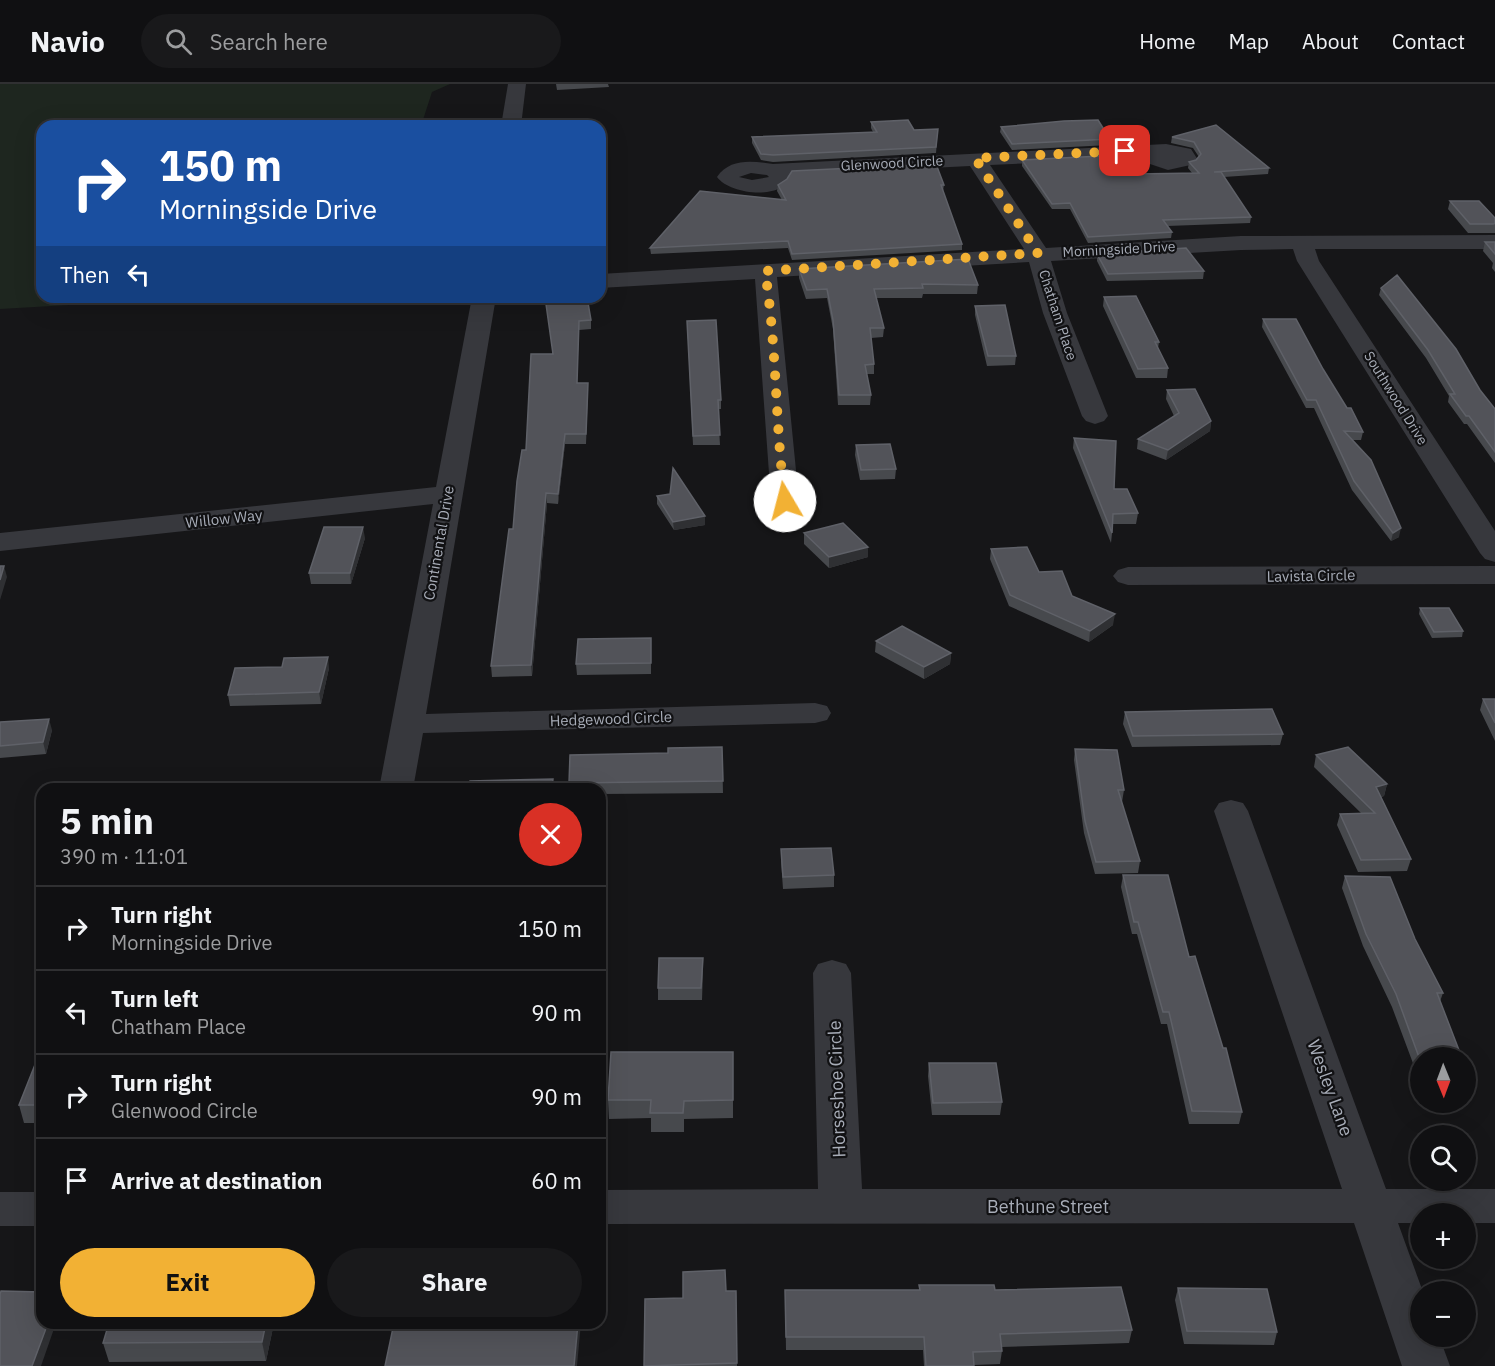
<!DOCTYPE html>
<html lang="en">
<head>
<meta charset="utf-8">
<style>
	:root { --surface:#101012; --page:#19191b; --text:#f1f3f6; --muted:#9c9d9f; --line:#303032; --accent:#f2b134 }
	body { margin:0; font-family:"IBM Plex Sans",sans-serif; background:var(--page); color:var(--text); height:100vh; display:flex; flex-direction:column; font-size:22px; white-space:nowrap }
	* { box-sizing:border-box; margin:0 }
	p { font-size:20px; color:var(--muted) }
	.icon { flex:none; width:33px; height:33px; fill:none; stroke:currentColor; stroke-width:2; stroke-linecap:round; stroke-linejoin:round }
	.map { position:relative; flex:1; overflow:hidden }
	.panel { position:absolute; left:36px; top:699px; width:570px; height:546px; display:flex; flex-direction:column; background:var(--surface); border-radius:18px; box-shadow:0 6px 24px #0002,0 0 0 2px var(--line) }
	.panel>* { flex:none }
	.hud { position:absolute; left:36px; top:36px; width:570px; height:183px; border-radius:18px; box-shadow:0 6px 24px #0002,0 0 0 2px var(--line); background:#1a4fa0; color:#fff; overflow:hidden }
	.needle { width:39px; rotate:179deg }
	.controls { position:absolute; left:1410px; top:963px; display:grid; gap:12px }
	.controls a { display:grid; place-items:center; width:66px; height:66px; border-radius:50%; background:var(--surface); box-shadow:0 6px 24px #0002,0 0 0 2px var(--line); font-size:30px }
	.pin { position:absolute; display:grid; place-items:center; width:51px; height:51px; color:#fff; margin:-26px; border-radius:12px; box-shadow:0 3px 9px #0006 }
	.me { position:absolute; width:66px; margin:-33px; rotate:352deg; stroke-linejoin:round; filter:drop-shadow(0 0 4px #0008) }
	.turn { display:flex; align-items:center; gap:21px; height:126px; padding:0 24px; font-size:27px }
	.turn .icon { width:78px; height:78px; stroke-width:2.5 }
	.turn b { display:block; font-size:42px; line-height:51px }
	.then { display:flex; align-items:center; height:57px; padding:0 24px; background:#0003; gap:12px; font-size:22px }
	.round { display:grid; place-items:center; flex:none; width:63px; height:63px; border-radius:32px; background:var(--page) }
	.overview { display:flex; align-items:center; justify-content:space-between; height:102px; padding:0 24px }
	h1 { font-size:36px; font-weight:700; line-height:45px }
	.button { display:flex; gap:12px; margin-top:auto; padding:12px 24px }
	.button a { flex:1; height:69px; border-radius:36px; background:var(--accent); color:#111; font-size:24px; font-weight:700; line-height:69px; text-align:center }
	.button a+a { background:var(--page); color:var(--text) }
	ul { padding:0; list-style:none }
	li { display:flex; align-items:center; gap:18px; height:84px; padding:0 24px; border-top:2px solid var(--line) }
	li div { flex:1 }
	li b { display:block; font-size:22px }
	li em { font-style:normal }
	header { display:flex; align-items:center; gap:36px; box-sizing:border-box; height:84px; padding:0 30px; background:var(--surface); border-bottom:2px solid var(--line) }
	header strong { font-size:28px }
	nav { display:flex; gap:33px; margin-inline-start:auto; font-size:21px }
	.search { width:420px; height:54px; background:var(--page); display:flex; align-items:center; gap:15px; box-sizing:border-box; padding:0 21px; border-radius:33px; color:var(--muted); font-size:22px }
	.map>svg:first-child { display:block }
	.green { fill:#1e261f }
	.lines { fill:none; stroke-linecap:round; stroke-linejoin:round }
	.minor { fill:#37383d; fill-rule:evenodd }
	.wall { fill:#47494d }
	.shaded-wall { fill:#2f3033 }
	.building { fill:#525359; stroke:#5f6168; stroke-width:1.5 }
	.route { stroke:#f2b134; stroke-width:10; stroke-dasharray:0 18 }
	.labels { text-anchor:middle; stroke-width:4.5; stroke-linejoin:round; paint-order:stroke }
	.far-street-label { font-size:14px; fill:#a8adb8; stroke:#111113 }
	.street-label { font-size:15px; fill:#a8adb8; stroke:#111113 }
	.near-street-label { font-size:18px; fill:#a8adb8; stroke:#111113 }
</style>
</head>
<body>
<header>
<strong>Navio</strong>
<div class="search"><svg class="icon" aria-label="search" viewBox="0 0 24 24"><circle cx="10" cy="10" r="6"/><path d="M15 15l6 6"/></svg>Search here</div>
<nav><a>Home</a><a>Map</a><a>About</a><a>Contact</a></nav>
</header>
<div class="map">
<svg width="1495" height="1282" viewBox="0 0 1495 1282">
	<rect width="100%" height="100%" fill="#161618"/>
	<!-- green -->
	<path class="green" d="M 0,0 L 450,0 L 432,8 L 421,42 L 42,42 L 42,213 L 208,213 L 0,225 Z"/>
	<g class="lines">
		<!-- minor -->
		<path class="minor" d="M 508,0 L 526,0 L 521,42 L 501,42 Z
			M 1166,60 L 1191,65 L 1198,76 L 1195,80 L 1168,86 L 1141,77 L 1139,74 L 990,81 L 1046,164 L 1241,152 L 1495,151 L 1495,165 L 1315,165 L 1319,177 L 1495,447 L 1495,478 L 1485,475 L 1480,469 L 1297,177 L 1293,165 L 1241,166 L 1051,177 L 1067,229 L 1108,332 L 1104,337 L 1095,340 L 1086,337 L 1082,332 L 1043,229 L 1029,178 L 777,193 L 799,417 L 795,423 L 785,425 L 775,423 L 771,417 L 755,195 L 600,204 L 600,190 L 1024,165 L 970,82 L 790,91 C 785,117 730,111 717,93 C 730,74 752,77 773,80 ZM 751,89 L 767,91 L 769,93 L 752,96 L 739,93 Z
			M 472,213 L 496,213 L 426,630 L 815,619 L 827,622 L 831,629 L 827,636 L 815,639 L 423,649 L 413,705 L 379,705 L 433,420 L 0,467 L 0,449 L 436,403 Z
			M 1495,482 L 1495,500 L 1128,501 L 1118,498 L 1113,492 L 1118,486 L 1128,483 Z
			M 1231,716 L 1243,719 L 1248,727 L 1386,1105 L 1495,1105 L 1495,1139 L 1466,1139 L 1466,1130 L 1420,1130 L 1420,1139 L 1398,1139 L 1423,1208 L 1420,1208 L 1420,1252 L 1439,1252 L 1450,1282 L 1402,1282 L 1354,1139 L 600,1140 L 600,1106 L 818,1105 L 813,889 L 818,880 L 832,876 L 846,880 L 851,889 L 862,1105 L 1342,1105 L 1214,727 L 1219,719 Z
			M 0,1108 L 42,1108 L 42,1142 L 0,1142 Z"/>
	</g>
	<!-- wall -->
	<path class="wall" d="M 556,0 L 608,0 L 609,3 L 557,6 Z
		M 871,38 L 914,46 L 938,45 L 936,69 L 773,78 L 761,76 L 752,59 L 752,53 L 873,48 L 871,44 Z
		M 1216,41 L 1269,84 L 1268,90 L 1224,93 L 1251,133 L 1250,139 L 1167,142 L 1172,148 L 1171,154 L 1088,159 L 1070,125 L 1052,125 L 1022,82 L 1022,76 L 1133,90 L 1192,89 L 1188,84 L 1189,78 L 1196,76 L 1199,73 L 1193,64 L 1171,59 L 1172,53 Z
		M 1001,43 L 1110,55 L 1110,61 L 1012,66 L 1000,48 Z
		M 778,101 L 944,101 L 943,107 L 962,160 L 962,166 L 792,176 L 788,164 L 651,170 L 650,164 L 782,116 L 777,107 Z
		M 1450,117 L 1495,141 L 1495,149 L 1468,149 L 1448,125 Z
		M 1485,158 L 1495,158 L 1495,188 L 1492,184 L 1493,179 L 1483,167 Z
		M 1097,170 L 1204,187 L 1203,195 L 1107,197 L 1097,177 Z
		M 799,185 L 978,201 L 977,210 L 923,210 L 922,214 L 876,214 L 884,244 L 883,253 L 871,254 L 874,280 L 874,290 L 866,290 L 871,311 L 870,321 L 838,321 L 833,245 L 827,214 L 806,215 L 799,194 Z
		M 1381,204 L 1480,306 L 1495,325 L 1495,379 L 1467,340 L 1464,340 L 1448,318 L 1449,312 L 1426,274 L 1379,211 Z
		M 545,213 L 591,236 L 591,245 L 579,246 L 577,299 L 588,299 L 588,308 L 586,360 L 565,360 L 558,420 L 547,419 L 532,592 L 492,593 L 491,582 L 526,366 L 553,270 Z
		M 1104,213 L 1159,258 L 1158,264 L 1168,284 L 1167,294 L 1136,294 L 1103,222 Z
		M 975,222 L 1016,272 L 1015,281 L 987,282 L 975,231 Z
		M 1263,235 L 1323,285 L 1347,324 L 1363,348 L 1361,356 L 1352,356 L 1399,453 L 1391,457 L 1352,406 L 1314,324 L 1306,324 L 1262,243 Z
		M 687,237 L 721,316 L 721,325 L 718,325 L 720,361 L 693,361 Z
		M 1167,306 L 1211,337 L 1210,347 L 1166,376 L 1137,365 L 1138,355 L 1174,332 L 1166,315 Z
		M 1074,354 L 1114,405 L 1138,429 L 1136,440 L 1113,440 L 1111,459 L 1073,364 Z
		M 856,361 L 896,385 L 895,395 L 860,396 L 855,371 Z
		M 657,412 L 705,441 L 674,446 L 657,420 Z
		M 804,449 L 868,463 L 868,473 L 829,484 L 804,460 Z
		M 365,454 L 351,500 L 311,500 L 309,489 Z
		M 991,465 L 1039,488 L 1113,541 L 1089,558 L 1009,522 L 990,475 Z
		M 1420,524 L 1463,547 L 1462,553 L 1432,554 L 1419,530 Z
		M 651,554 L 651,590 L 577,591 L 576,580 Z
		M 876,557 L 951,569 L 950,580 L 924,595 L 875,568 Z
		M 329,584 L 321,620 L 230,622 L 228,611 Z
		M 1483,615 L 1495,615 L 1495,657 L 1480,626 Z
		M 1125,628 L 1283,650 L 1280,661 L 1132,663 L 1123,640 Z
		M 0,638 L 52,646 L 46,670 L 0,674 Z
		M 722,663 L 723,709 L 600,710 L 600,705 L 570,705 L 569,699 L 668,669 Z
		M 1075,665 L 1124,706 L 1122,718 L 1121,718 L 1140,777 L 1138,789 L 1095,790 L 1084,749 L 1074,676 Z
		M 1316,671 L 1387,700 L 1384,712 L 1381,713 L 1411,775 L 1407,787 L 1358,788 L 1337,741 L 1340,730 L 1361,729 L 1314,683 Z
		M 781,765 L 834,791 L 834,803 L 783,805 L 781,777 Z
		M 1123,791 L 1189,873 L 1242,1028 L 1239,1040 L 1189,1040 L 1167,940 L 1161,940 L 1137,850 L 1132,850 L 1121,803 Z
		M 1345,792 L 1415,855 L 1443,909 L 1420,974 L 1420,998 L 1392,923 L 1363,862 L 1342,804 Z
		M 703,886 L 702,916 L 658,916 L 658,904 Z
		M 42,963 L 42,1039 L 24,1039 L 19,1021 Z
		M 733,968 L 733,1034 L 684,1035 L 684,1048 L 651,1048 L 651,1034 L 609,1035 L 608,1016 Z
		M 929,979 L 1002,1018 L 1000,1031 L 932,1031 L 928,992 Z
		M 1466,982 L 1471,997 L 1468,1010 L 1466,1010 Z
		M 919,1201 L 995,1206 L 1132,1246 L 1129,1259 L 1001,1263 L 1002,1267 L 1000,1280 L 974,1281 L 974,1282 L 924,1282 L 923,1266 L 786,1266 L 785,1206 L 919,1206 Z
		M 1178,1204 L 1277,1248 L 1274,1261 L 1184,1260 L 1175,1216 Z
		M 736,1207 L 737,1282 L 644,1282 L 683,1214 Z
		M 274,1239 L 266,1277 L 109,1278 L 103,1259 Z"/>
	<!-- shaded-wall -->
	<path class="shaded-wall" d="M 1211,337 L 1210,347 L 1166,376 L 1168,366 Z
		M 565,350 L 565,360 L 558,420 L 558,410 Z
		M 546,409 L 547,419 L 532,592 L 531,581 Z
		M 705,432 L 705,441 L 674,446 L 673,438 Z
		M 363,443 L 365,454 L 351,500 L 350,489 Z
		M 1401,444 L 1399,453 L 1391,457 L 1393,449 Z
		M 868,463 L 868,473 L 829,484 L 829,473 Z
		M 4,482 L 7,493 L 0,516 L 0,496 Z
		M 1115,530 L 1113,541 L 1089,558 L 1090,547 Z
		M 951,569 L 950,580 L 924,595 L 924,583 Z
		M 328,573 L 329,584 L 321,620 L 319,608 Z
		M 49,635 L 52,646 L 46,670 L 43,658 Z
		M 1387,700 L 1384,712 L 1373,715 L 1376,703 Z
		M 48,1239 L 56,1239 L 41,1282 L 32,1282 Z
		M 266,1239 L 274,1239 L 266,1277 L 262,1258 Z
		M 578,1239 L 581,1239 L 577,1282 L 574,1282 Z"/>
	<!-- building -->
	<path class="building" d="M 908,36 L 914,46 L 938,45 L 936,63 L 773,71 L 761,70 L 752,53 L 877,48 L 871,38 Z
		M 1098,36 L 1110,55 L 1012,60 L 1001,43 L 1064,37 Z
		M 1216,41 L 1269,84 L 1214,88 L 1221,88 L 1251,133 L 1163,136 L 1172,148 L 1088,153 L 1070,119 L 1052,120 L 1022,76 L 1121,71 L 1133,90 L 1199,89 L 1189,78 L 1196,76 L 1201,70 L 1194,58 L 1172,53 Z
		M 936,80 L 944,101 L 941,101 L 962,160 L 792,170 L 788,157 L 650,164 L 700,107 L 786,116 L 778,101 L 787,95 L 792,87 Z
		M 1450,117 L 1479,117 L 1495,134 L 1495,140 L 1470,140 Z
		M 1485,158 L 1495,158 L 1495,170 Z
		M 1186,164 L 1204,187 L 1108,190 L 1097,170 Z
		M 968,175 L 978,201 L 922,200 L 923,204 L 874,205 L 884,244 L 870,244 L 874,280 L 865,281 L 871,311 L 839,311 L 833,236 L 827,205 L 807,206 L 799,185 Z
		M 1397,191 L 1456,265 L 1480,306 L 1495,325 L 1495,368 L 1469,332 L 1466,332 L 1450,310 L 1455,310 L 1428,266 L 1381,204 Z
		M 1136,212 L 1159,258 L 1155,258 L 1168,284 L 1138,285 L 1104,213 Z
		M 545,213 L 587,213 L 591,236 L 579,237 L 577,299 L 588,299 L 586,350 L 565,350 L 558,410 L 546,409 L 531,581 L 491,582 L 509,445 L 513,445 L 517,397 L 522,366 L 526,366 L 531,270 L 553,270 Z
		M 1005,221 L 1016,272 L 988,272 L 975,222 Z
		M 1263,235 L 1296,235 L 1323,285 L 1347,324 L 1351,324 L 1363,348 L 1344,347 L 1371,376 L 1401,444 L 1393,449 L 1354,397 L 1316,316 L 1307,316 Z
		M 716,236 L 721,316 L 718,316 L 720,351 L 693,352 L 687,237 Z
		M 1195,305 L 1211,337 L 1168,366 L 1138,355 L 1179,329 L 1167,306 Z
		M 1074,354 L 1116,357 L 1114,405 L 1127,405 L 1138,429 L 1113,430 L 1112,449 Z
		M 890,360 L 896,385 L 861,386 L 856,361 Z
		M 673,384 L 705,432 L 673,438 L 657,412 L 670,410 Z
		M 843,439 L 868,463 L 829,473 L 804,449 Z
		M 324,443 L 363,443 L 350,489 L 309,489 Z
		M 1027,463 L 1039,488 L 1062,487 L 1072,512 L 1115,530 L 1090,547 L 1010,511 L 991,465 Z
		M 0,482 L 4,482 L 0,496 Z
		M 1420,524 L 1449,524 L 1463,547 L 1434,548 Z
		M 902,542 L 951,569 L 924,583 L 876,557 Z
		M 651,554 L 651,579 L 576,580 L 578,555 Z
		M 328,573 L 319,608 L 228,611 L 235,584 L 282,583 L 284,574 Z
		M 1483,615 L 1495,615 L 1495,639 Z
		M 1272,625 L 1283,650 L 1133,652 L 1125,628 Z
		M 49,635 L 43,658 L 0,662 L 0,638 Z
		M 722,663 L 723,697 L 569,699 L 570,671 L 668,669 L 668,664 Z
		M 1348,663 L 1387,700 L 1376,703 L 1411,775 L 1361,776 L 1340,730 L 1375,729 L 1316,671 Z
		M 1075,665 L 1117,666 L 1124,706 L 1118,706 L 1140,777 L 1096,778 L 1085,737 Z
		M 553,695 L 552,705 L 469,705 L 470,697 Z
		M 831,764 L 834,791 L 783,793 L 781,765 Z
		M 1123,791 L 1168,791 L 1189,873 L 1195,872 L 1223,964 L 1226,964 L 1242,1028 L 1192,1027 L 1169,928 L 1163,928 L 1138,838 L 1134,838 Z
		M 1345,792 L 1390,793 L 1415,855 L 1443,909 L 1437,909 L 1462,974 L 1420,974 L 1420,976 L 1396,910 L 1366,850 Z
		M 659,874 L 703,874 L 701,904 L 658,904 Z
		M 42,963 L 42,1021 L 19,1021 Z
		M 611,968 L 733,968 L 733,1016 L 684,1017 L 683,1029 L 650,1029 L 651,1016 L 608,1016 Z
		M 929,979 L 996,979 L 1002,1018 L 933,1019 Z
		M 1466,982 L 1471,997 L 1466,997 Z
		M 725,1186 L 726,1207 L 736,1207 L 737,1279 L 644,1282 L 645,1215 L 683,1214 L 683,1188 Z
		M 919,1201 L 994,1201 L 995,1206 L 1121,1203 L 1132,1246 L 1000,1250 L 1002,1267 L 973,1268 L 974,1282 L 926,1282 L 924,1253 L 786,1253 L 785,1206 L 920,1206 Z
		M 1178,1204 L 1267,1205 L 1277,1248 L 1187,1247 Z
		M 1,1207 L 42,1208 L 42,1239 L 48,1239 L 32,1282 L 0,1282 L 0,1210 Z
		M 109,1239 L 266,1239 L 262,1258 L 103,1259 Z
		M 394,1239 L 578,1239 L 574,1282 L 385,1282 Z"/>
	<g class="lines">
		<!-- route -->
		<path class="route" d="M 785,417 C 775,340 777,263 765,187 L 1038,169 L 975,74 L 1125,67"/>
	</g>
	<g class="labels">
		<!-- far-street labels -->
		<g class="far-street-label">
			<text transform="translate(892 79) rotate(-3)" y="5">Glenwood Circle</text>
			<text transform="translate(1119 165) rotate(-3)" y="5">Morningside Drive</text>
			<text transform="translate(1058 231) rotate(72)" y="5">Chatham Place</text>
			<text transform="translate(1396 314) rotate(58)" y="5">Southwood Drive</text>
		</g>
		<!-- street labels -->
		<g class="street-label">
			<text transform="translate(224 435) rotate(-6)" y="5">Willow Way</text>
			<text transform="translate(439 459) rotate(-80)" y="5">Continental Drive</text>
			<text transform="translate(1311 492) rotate(-1)" y="5">Lavista Circle</text>
			<text transform="translate(611 635) rotate(-2)" y="5">Hedgewood Circle</text>
		</g>
		<!-- near-street labels -->
		<g class="near-street-label">
			<text transform="translate(1330 1004) rotate(70)" y="6">Wesley Lane</text>
			<text transform="translate(837 1005) rotate(-92)" y="6">Horseshoe Circle</text>
			<text x="1048" y="1129">Bethune Street</text>
		</g>
	</g>
</svg>
<div class="controls">
<a><svg class="needle" viewBox="-14 -14 28 28"><path d="M0-13l5 13h-10z" fill="#e53935"/><path d="M0 13l5-13h-10z" fill="#9c9d9f"/></svg></a>
<a><svg class="icon" aria-label="search" viewBox="0 0 24 24"><circle cx="10" cy="10" r="6"/><path d="M15 15l6 6"/></svg></a>
<a>+</a>
<a>−</a>
</div>
<div class="pin" style="left:1125px;top:67px;background:#d93025"><svg class="icon" aria-label="arrive" viewBox="0 0 24 24"><path d="M6 21V4h12l-3 4 3 4H6"/></svg></div>
<svg class="me" style="left:785px;top:417px" viewBox="-20 -20 40 40"><circle r="19" fill="#fff"/><path d="M0-13L10 11 0 6-10 11z" fill="#f2b134"/></svg>
<div class="hud">
<div class="turn"><svg class="icon" aria-label="right" viewBox="0 0 24 24"><path d="M7 20v-9h11M14 6l5 5-5 5"/></svg><div><b>150 m</b>Morningside Drive</div></div>
<div class="then">Then<svg class="icon" aria-label="left" viewBox="0 0 24 24"><path d="M17 20v-9H6M10 6l-5 5 5 5"/></svg></div>
</div>
<section class="panel">
<div class="overview"><div><h1>5 min</h1><p>390 m · 11:01</p></div><a class="round" style="background:#d93025;color:#fff"><svg class="icon" aria-label="close" viewBox="0 0 24 24"><path d="M6 6l12 12M18 6L6 18"/></svg></a></div>
<ul>
<li><svg class="icon" aria-label="right" viewBox="0 0 24 24"><path d="M7 20v-9h11M14 6l5 5-5 5"/></svg><div><b>Turn right</b><p>Morningside Drive</p></div><em>150 m</em></li>
<li><svg class="icon" aria-label="left" viewBox="0 0 24 24"><path d="M17 20v-9H6M10 6l-5 5 5 5"/></svg><div><b>Turn left</b><p>Chatham Place</p></div><em>90 m</em></li>
<li><svg class="icon" aria-label="right" viewBox="0 0 24 24"><path d="M7 20v-9h11M14 6l5 5-5 5"/></svg><div><b>Turn right</b><p>Glenwood Circle</p></div><em>90 m</em></li>
<li><svg class="icon" aria-label="arrive" viewBox="0 0 24 24"><path d="M6 21V4h12l-3 4 3 4H6"/></svg><div><b>Arrive at destination</b></div><em>60 m</em></li>
</ul>
<div class="button"><a>Exit</a><a>Share</a></div>
</section>
</div>
</body>
</html>
